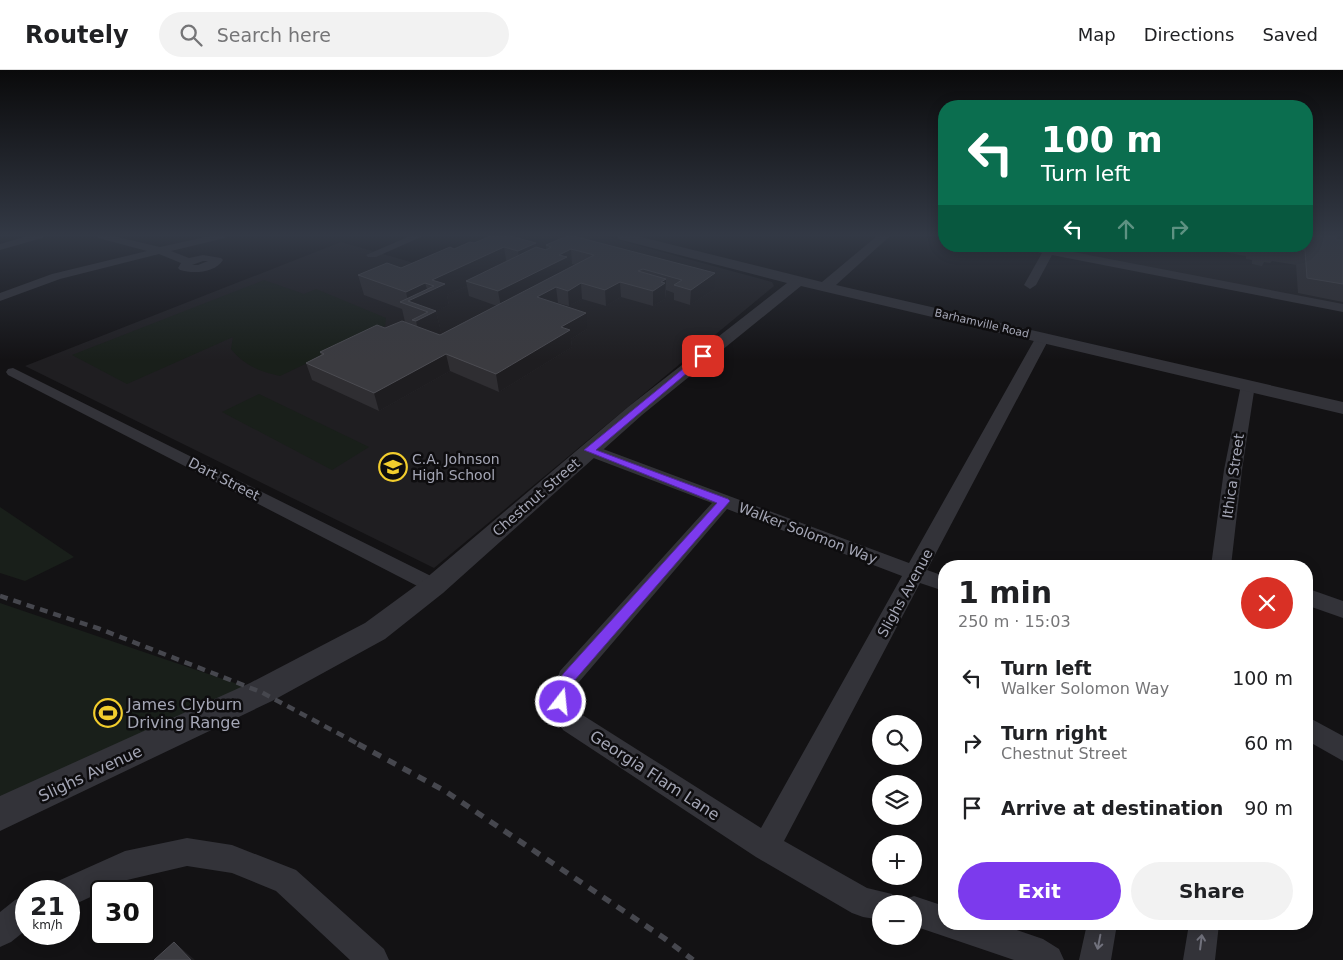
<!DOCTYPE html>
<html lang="en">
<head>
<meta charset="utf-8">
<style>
	:root { --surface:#fff; --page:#f2f2f2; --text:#202124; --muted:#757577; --line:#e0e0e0; --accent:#7c3aed }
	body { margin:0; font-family:"DejaVu Sans",sans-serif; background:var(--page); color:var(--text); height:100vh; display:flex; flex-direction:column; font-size:19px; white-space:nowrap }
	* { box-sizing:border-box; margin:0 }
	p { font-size:16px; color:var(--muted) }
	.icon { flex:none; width:28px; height:28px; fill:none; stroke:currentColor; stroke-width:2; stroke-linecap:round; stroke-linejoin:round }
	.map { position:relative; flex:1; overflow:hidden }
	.details { position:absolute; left:938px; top:490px; width:375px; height:370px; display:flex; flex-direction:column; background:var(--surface); border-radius:20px; box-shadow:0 2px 12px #0003 }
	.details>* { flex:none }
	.hud { position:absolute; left:938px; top:30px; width:375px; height:152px; border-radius:20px; box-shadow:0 2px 12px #0003; background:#0b6e4f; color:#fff; overflow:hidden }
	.controls { position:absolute; left:872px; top:645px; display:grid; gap:10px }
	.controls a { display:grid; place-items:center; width:50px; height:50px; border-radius:50%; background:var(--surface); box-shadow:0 2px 12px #0003; font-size:25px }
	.speed { position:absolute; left:15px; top:810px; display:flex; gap:10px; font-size:25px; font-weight:700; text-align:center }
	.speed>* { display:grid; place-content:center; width:65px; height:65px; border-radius:50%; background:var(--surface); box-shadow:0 2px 12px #0003; line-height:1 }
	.speed small { font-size:12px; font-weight:400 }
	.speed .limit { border:2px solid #111; border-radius:8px; background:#fff; color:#111 }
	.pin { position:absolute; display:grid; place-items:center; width:42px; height:42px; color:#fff; margin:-21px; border-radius:10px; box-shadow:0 2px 8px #0006 }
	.me { position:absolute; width:55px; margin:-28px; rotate:16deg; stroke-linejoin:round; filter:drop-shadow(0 0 4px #0008) }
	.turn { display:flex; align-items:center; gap:18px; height:105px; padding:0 20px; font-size:22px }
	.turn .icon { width:65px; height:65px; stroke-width:2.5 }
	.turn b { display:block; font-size:35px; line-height:42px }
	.lanes { display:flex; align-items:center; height:48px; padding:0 20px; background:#0003; justify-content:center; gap:25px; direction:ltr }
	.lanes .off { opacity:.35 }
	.round { display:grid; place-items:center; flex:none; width:52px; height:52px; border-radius:26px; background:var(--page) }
	.head { display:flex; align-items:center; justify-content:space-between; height:85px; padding:0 20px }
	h1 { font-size:30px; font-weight:800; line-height:38px }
	.button { display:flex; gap:10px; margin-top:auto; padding:10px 20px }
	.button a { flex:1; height:58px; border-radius:30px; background:var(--accent); color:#fff; font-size:20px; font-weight:800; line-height:58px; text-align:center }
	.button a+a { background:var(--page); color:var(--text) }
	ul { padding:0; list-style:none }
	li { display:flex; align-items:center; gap:15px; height:65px; padding:0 20px }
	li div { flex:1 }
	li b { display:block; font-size:19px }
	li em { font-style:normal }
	header { display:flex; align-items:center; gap:30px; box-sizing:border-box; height:70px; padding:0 25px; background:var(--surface); border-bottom:1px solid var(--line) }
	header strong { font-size:24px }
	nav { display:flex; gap:28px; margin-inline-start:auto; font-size:18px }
	.search { width:350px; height:45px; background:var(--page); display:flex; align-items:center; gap:12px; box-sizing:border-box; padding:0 18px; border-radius:28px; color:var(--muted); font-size:19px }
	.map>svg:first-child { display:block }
	.built { fill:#1f1e21 }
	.green { fill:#191f1a }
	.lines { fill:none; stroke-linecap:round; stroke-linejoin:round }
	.minor { fill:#333339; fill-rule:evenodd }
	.tertiary { fill:#333339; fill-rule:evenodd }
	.rail-far1 { stroke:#46474e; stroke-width:4.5; stroke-dasharray:8 6; stroke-linecap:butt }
	.rail { stroke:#46474e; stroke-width:5.5; stroke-dasharray:9 8; stroke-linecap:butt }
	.wall { fill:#2f2e32; fill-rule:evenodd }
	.shaded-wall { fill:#1e1d20 }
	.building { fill:#3b3b40; stroke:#4c4c52 }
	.oneway { stroke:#71727d }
	.route { fill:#7c3aed; stroke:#51269a }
	.labels { text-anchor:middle; stroke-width:5; stroke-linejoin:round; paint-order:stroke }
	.far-street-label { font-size:11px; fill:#a4a6b5; stroke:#0e0d0f }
	.poi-label { font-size:14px; fill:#a4a6b5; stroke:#0e0d0f; text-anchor:start }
	.street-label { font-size:14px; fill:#a4a6b5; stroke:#0e0d0f }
	.near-poi-label { font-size:16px; fill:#a4a6b5; stroke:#0e0d0f; text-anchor:start }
	.near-street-label { font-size:16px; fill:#a4a6b5; stroke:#0e0d0f }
</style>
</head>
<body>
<header>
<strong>Routely</strong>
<div class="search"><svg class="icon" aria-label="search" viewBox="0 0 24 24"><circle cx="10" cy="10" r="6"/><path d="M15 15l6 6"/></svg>Search here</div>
<nav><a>Map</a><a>Directions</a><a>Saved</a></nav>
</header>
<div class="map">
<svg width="1343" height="890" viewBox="0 0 1343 890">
	<rect width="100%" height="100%" fill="#131214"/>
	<!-- built -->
	<path class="built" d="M 490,166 L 603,166 L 772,212 L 774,216 L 434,498 L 25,296 L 341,172 L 421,195 Z
		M 1306,166 L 1343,166 L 1343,235 L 1036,176 L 1306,176 Z"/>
	<!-- green -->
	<path class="green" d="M 264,210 L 304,224 L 316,219 L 386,248 L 385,256 L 280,306 C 260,302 244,295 231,279 L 233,267 L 127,314 L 72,285 Z
		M 259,324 L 369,377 L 332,400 L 222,342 Z
		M 0,437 L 74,487 L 25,511 L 0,503 Z
		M 0,533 L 261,622 L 0,744 Z"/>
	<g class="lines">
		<!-- minor -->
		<path class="minor" d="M 28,166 L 43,166 L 42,168 L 0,180 L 0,174 Z
			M 97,166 L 113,166 L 160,177 L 210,166 L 226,166 L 225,168 L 171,181 L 189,188 L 203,185 L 221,188 L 223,190 C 215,203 193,204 180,200 L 178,198 L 181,193 L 159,184 L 60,209 L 0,231 L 0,223 L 52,204 L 147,181 L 98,168 ZM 203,191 L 208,191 L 198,195 L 192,195 Z
			M 410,166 L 423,166 L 376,187 L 368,187 L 366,185 Z
			M 1019,176 L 1042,176 L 1343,234 L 1343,242 L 1052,185 L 1036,215 L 1030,219 L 1024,215 L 1042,183 L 1020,178 Z
			M 1043,263 L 1050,267 L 927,500 L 944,506 L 944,521 L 920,513 L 784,771 L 867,818 L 892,824 L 896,834 L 881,834 L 881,850 L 863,847 L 852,843 L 756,787 L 563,660 L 549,632 L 560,601 L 712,433 L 583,384 L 581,380 L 583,376 L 595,376 L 909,493 L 1036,267 ZM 727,439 L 902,506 L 761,758 L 581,644 L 573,631 L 579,612 Z
			M 13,298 L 441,511 L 444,516 L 441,521 L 434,524 L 427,521 L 8,305 L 6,302 L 8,299 Z
			M 1248,311 L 1253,312 L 1255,315 L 1242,400 L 1231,496 L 1211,496 L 1224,400 L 1241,315 L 1243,312 Z
			M 1306,518 L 1343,531 L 1343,548 L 1306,535 Z
			M 1306,646 L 1343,666 L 1343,691 L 1306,670 Z
			M 187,768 L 232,775 L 296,800 L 384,879 L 389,890 L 350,890 L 276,821 L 232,803 L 187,796 L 127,810 L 69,837 L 69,821 L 54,821 L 58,811 L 125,781 Z
			M 26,826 L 26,860 L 11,872 L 0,877 L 0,842 L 15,830 Z
			M 914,826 L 944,836 L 944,854 L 999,854 L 1043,869 L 1059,879 L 1064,890 L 1014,890 L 914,856 L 914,834 L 902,834 L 903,830 Z
			M 1087,854 L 1117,854 L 1111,890 L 1079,890 Z
			M 1189,854 L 1219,854 L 1215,890 L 1183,890 Z"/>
		<!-- tertiary -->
		<path class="tertiary" d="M 617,166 L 637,166 L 822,212 L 877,166 L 890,166 L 836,215 L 1343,332 L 1343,344 L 801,216 L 642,345 L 443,523 L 385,569 L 272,631 L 0,761 L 0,726 L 250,613 L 365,553 L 425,509 L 628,337 L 787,213 L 618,169 Z"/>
		<!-- rail-far1 -->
		<path class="rail-far1" d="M 0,526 L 100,559 L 261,622 L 360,675"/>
		<!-- rail -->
		<path class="rail" d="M 358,674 L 445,721 L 664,868 L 693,890"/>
	</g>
	<!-- wall -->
	<path class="wall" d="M 567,166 L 715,203 L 715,219 L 690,235 L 674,230 L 674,223 L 666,220 L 665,229 L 653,236 L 621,227 L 606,236 L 582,229 L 569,236 L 558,233 L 557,234 L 587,259 L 571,269 L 572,277 L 499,322 L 450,301 L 379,341 L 312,310 L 306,293 L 321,285 L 320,282 L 405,252 L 402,239 L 364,225 L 358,205 L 401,198 L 454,179 L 474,173 L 536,177 L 546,179 L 546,175 ZM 572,194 L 576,195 L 568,199 L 568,196 ZM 467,216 L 469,226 L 497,236 L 440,265 L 437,264 L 441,262 L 436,241 L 449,235 L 447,225 Z
		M 1336,170 L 1343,170 L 1343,232 L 1298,223 L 1296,195 L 1272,191 L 1270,193 L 1264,192 L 1262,196 L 1252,194 L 1252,190 L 1246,189 L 1246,186 L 1207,179 L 1208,176 L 1306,176 Z"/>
	<!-- shaded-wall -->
	<path class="shaded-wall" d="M 536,173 L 538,192 L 521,201 L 518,181 Z
		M 504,177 L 507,196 L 466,211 L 467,216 L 447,225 L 449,235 L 428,245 L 428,242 L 409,235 L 406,222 L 425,213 L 428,222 L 434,216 L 432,210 Z
		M 571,179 L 572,194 L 568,196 L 569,202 L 501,237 L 498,221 L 559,185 Z
		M 715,203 L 715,219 L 690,235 L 691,220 Z
		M 666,209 L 665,229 L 653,236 L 653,221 L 661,212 Z
		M 620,212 L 621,227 L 606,236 L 605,220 Z
		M 581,213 L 582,229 L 569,236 L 568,221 Z
		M 556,217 L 558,233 L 539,243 L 537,227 Z
		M 436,241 L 441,262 L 421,273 L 416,251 Z
		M 586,243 L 587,259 L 571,269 L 572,277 L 499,322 L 496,304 L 561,257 Z
		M 446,284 L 450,301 L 379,341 L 374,323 Z
		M 174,872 L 195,890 L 191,890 Z"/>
	<!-- building -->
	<path class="building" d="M 491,166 L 510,166 L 536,173 L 518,181 L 504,177 L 432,210 L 445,214 L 408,231 L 436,241 L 416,251 L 412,250 L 428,242 L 400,232 L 434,216 L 425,213 L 406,222 L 358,205 L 387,193 L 401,198 L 450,177 L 454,179 L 470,172 L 474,173 Z
		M 567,166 L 573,166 L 715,203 L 691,220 L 674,215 L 682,210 L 643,199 L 638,201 L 666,209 L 661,212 L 665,213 L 653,221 L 620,212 L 605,220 L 581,213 L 568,221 L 556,217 L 537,227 L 586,243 L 561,257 L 570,260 L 496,304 L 446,284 L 374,323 L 306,293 L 324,284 L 320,282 L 377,255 L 385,258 L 402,251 L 440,265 L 594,185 L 571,179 L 559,185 L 567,187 L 498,221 L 466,211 L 536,177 L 546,180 L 551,177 L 546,175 Z
		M 1306,166 L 1336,166 L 1336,170 L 1343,170 L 1343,214 L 1307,208 L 1305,180 L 1280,176 L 1306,176 Z
		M 1260,176 L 1278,176 L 1278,179 L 1270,177 L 1270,181 L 1260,180 Z
		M 174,872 L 191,890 L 154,890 Z"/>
	<!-- one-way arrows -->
	<defs><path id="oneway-shaft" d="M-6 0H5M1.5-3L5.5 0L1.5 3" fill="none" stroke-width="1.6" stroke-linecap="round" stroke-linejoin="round" transform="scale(1.25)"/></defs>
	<g class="oneway">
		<use href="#oneway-shaft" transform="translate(1099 872) rotate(101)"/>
		<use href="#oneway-shaft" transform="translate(1201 872) rotate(-83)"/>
	</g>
	<!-- sky -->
	<linearGradient id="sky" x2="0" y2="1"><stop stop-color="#0a0a0b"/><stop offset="0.57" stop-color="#333945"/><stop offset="1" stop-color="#333945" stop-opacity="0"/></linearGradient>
	<rect width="1343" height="290" fill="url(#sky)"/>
	<!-- route -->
	<path class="route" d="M 700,285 L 707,286 L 596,380 L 728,429 L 730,431 L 574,611 L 566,637 L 561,639 L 555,637 L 553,632 L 563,604 L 717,433 L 584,380 Z"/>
	<!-- icons -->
	<defs>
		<symbol id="school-ring" viewBox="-11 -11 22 22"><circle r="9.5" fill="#0e0d0f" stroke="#f2cd2d" stroke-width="1.5"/><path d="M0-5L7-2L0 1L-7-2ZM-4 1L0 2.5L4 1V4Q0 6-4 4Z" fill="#f2cd2d"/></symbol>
		<symbol id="stadium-ring" viewBox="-11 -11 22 22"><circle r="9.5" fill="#0e0d0f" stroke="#f2cd2d" stroke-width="1.5"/><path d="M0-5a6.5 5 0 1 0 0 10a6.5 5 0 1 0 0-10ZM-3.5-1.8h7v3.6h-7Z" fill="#f2cd2d"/></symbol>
	</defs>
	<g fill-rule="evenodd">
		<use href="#school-ring" x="377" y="381" width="32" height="32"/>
		<use href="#stadium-ring" x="92" y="627" width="32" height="32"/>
	</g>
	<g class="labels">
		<!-- far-street labels -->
		<g class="far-street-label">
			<text transform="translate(982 253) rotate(13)" y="4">Barhamville Road</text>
		</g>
		<!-- poi labels -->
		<g class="poi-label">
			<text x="412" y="394">C.A. Johnson<tspan x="412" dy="16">High School</tspan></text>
		</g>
		<!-- street labels -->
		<g class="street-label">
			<text transform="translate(1233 406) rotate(-82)" y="5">Ithica Street</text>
			<text transform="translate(224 409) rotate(27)" y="5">Dart Street</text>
			<text transform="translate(536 427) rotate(-41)" y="5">Chestnut Street</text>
			<text transform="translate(808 463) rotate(21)" y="5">Walker Solomon Way</text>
			<text transform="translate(905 523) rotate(-61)" y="5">Slighs Avenue</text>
		</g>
		<!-- near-poi labels -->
		<g class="near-poi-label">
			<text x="127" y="640">James Clyburn<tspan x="127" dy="18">Driving Range</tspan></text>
		</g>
		<!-- near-street labels -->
		<g class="near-street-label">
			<text transform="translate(90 703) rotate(-25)" y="6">Slighs Avenue</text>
			<text transform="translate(655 705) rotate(33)" y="6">Georgia Flam Lane</text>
		</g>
	</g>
</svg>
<div class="controls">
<a><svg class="icon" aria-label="search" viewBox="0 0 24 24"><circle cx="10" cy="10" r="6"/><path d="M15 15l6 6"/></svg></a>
<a><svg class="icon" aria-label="layers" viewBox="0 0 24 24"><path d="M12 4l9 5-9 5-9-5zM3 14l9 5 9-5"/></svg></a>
<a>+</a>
<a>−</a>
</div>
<div class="speed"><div>21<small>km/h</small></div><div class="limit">30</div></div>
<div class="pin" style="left:703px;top:286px;background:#d93025"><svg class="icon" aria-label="arrive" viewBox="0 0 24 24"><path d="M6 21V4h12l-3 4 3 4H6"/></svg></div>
<svg class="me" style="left:561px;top:632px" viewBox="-20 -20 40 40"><circle r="17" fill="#7c3aed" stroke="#fff" stroke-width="3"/><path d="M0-11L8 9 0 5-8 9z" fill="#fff"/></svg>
<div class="hud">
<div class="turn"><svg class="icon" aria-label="left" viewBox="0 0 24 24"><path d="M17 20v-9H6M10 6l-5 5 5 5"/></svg><div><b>100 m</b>Turn left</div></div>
<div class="lanes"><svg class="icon" aria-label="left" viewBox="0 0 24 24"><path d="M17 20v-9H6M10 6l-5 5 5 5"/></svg><svg class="icon off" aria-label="ahead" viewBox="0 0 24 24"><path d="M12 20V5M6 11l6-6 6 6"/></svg><svg class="icon off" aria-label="right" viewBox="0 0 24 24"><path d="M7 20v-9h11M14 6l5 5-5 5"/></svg></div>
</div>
<section class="details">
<div class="head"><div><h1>1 min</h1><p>250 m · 15:03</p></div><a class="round" style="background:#d93025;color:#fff"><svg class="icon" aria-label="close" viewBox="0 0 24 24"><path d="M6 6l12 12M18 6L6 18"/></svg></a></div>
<ul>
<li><svg class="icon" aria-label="left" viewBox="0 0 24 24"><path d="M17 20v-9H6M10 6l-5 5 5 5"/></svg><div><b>Turn left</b><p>Walker Solomon Way</p></div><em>100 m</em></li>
<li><svg class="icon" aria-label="right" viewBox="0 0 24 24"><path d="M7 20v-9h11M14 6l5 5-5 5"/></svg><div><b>Turn right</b><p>Chestnut Street</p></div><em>60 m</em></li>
<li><svg class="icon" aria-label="arrive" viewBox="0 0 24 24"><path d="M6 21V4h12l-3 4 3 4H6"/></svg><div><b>Arrive at destination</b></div><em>90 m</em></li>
</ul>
<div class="button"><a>Exit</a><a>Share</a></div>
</section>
</div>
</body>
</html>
